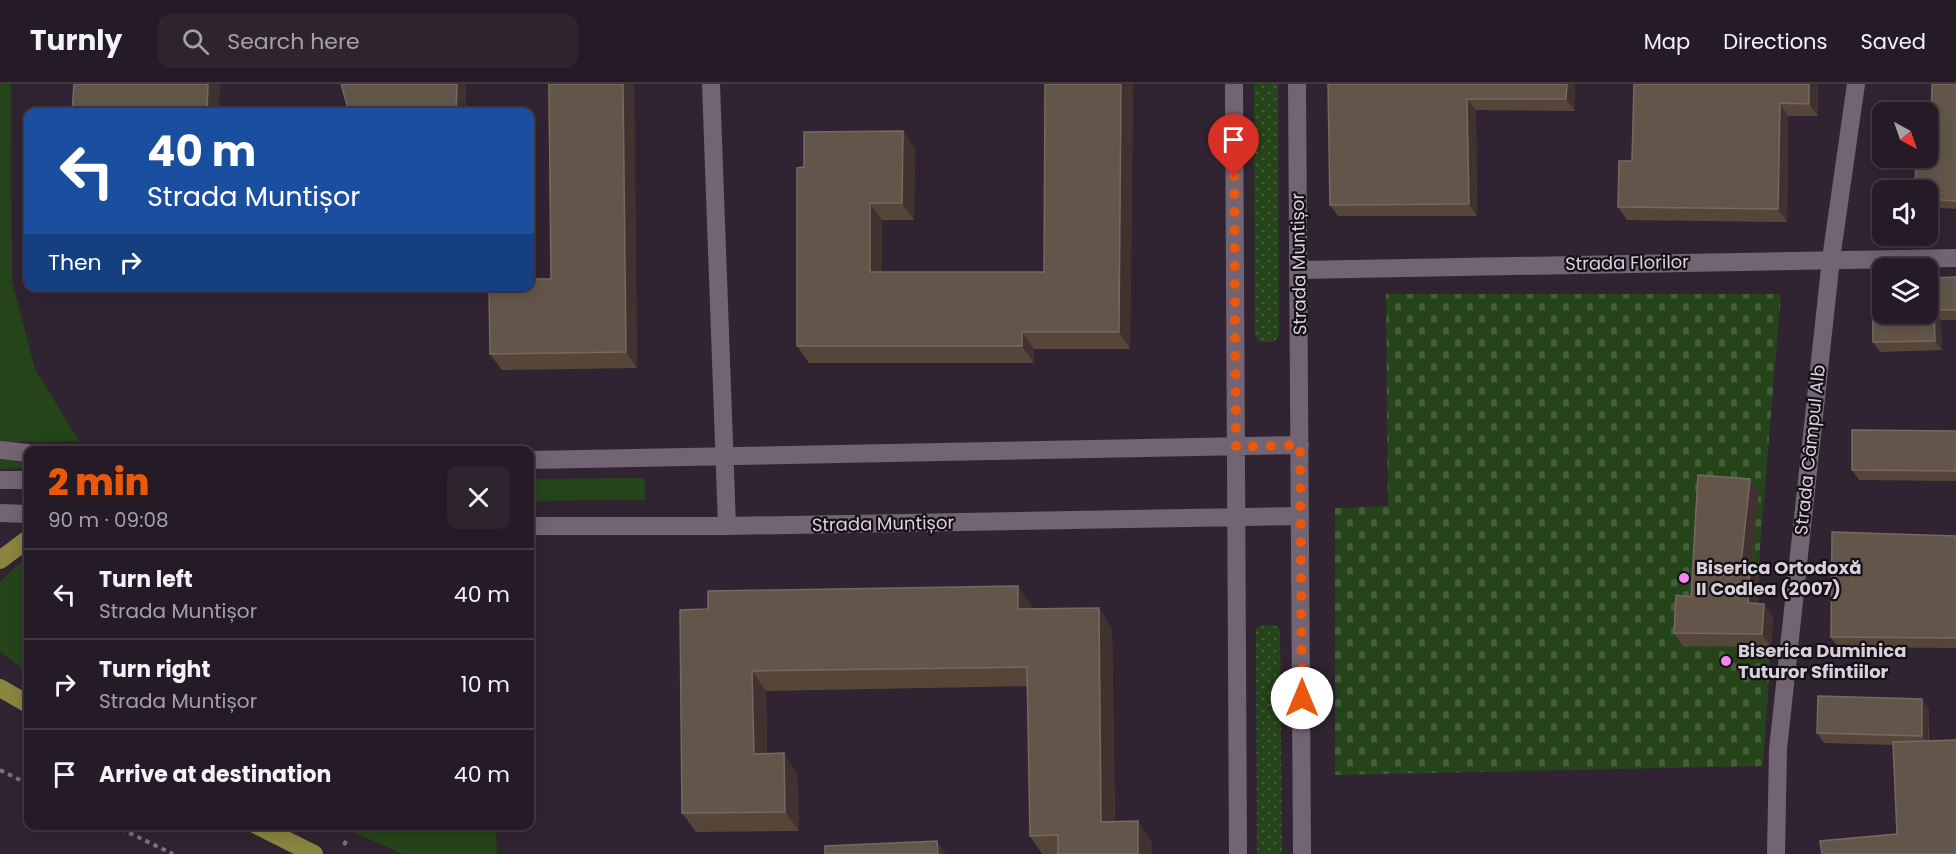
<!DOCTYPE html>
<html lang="en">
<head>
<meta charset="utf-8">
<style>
	:root { --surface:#251b26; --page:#2d242e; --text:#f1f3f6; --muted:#a3a1a7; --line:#423943; --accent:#ea580c }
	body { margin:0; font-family:Poppins,sans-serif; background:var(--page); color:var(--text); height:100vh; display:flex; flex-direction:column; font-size:22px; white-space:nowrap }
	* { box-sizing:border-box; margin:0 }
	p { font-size:20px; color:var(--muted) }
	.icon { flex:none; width:33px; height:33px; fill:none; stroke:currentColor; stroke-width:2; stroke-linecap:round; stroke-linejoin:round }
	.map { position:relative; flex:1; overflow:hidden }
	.sheet { position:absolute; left:24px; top:362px; width:510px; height:384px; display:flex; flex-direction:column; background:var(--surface); border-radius:12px; box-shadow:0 3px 15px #0003,0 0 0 2px var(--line) }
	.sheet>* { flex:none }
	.top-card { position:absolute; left:24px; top:24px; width:510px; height:183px; border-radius:12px; box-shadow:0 3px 15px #0003,0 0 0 2px var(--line); background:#1a4fa0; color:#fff; overflow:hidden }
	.needle { width:39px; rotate:140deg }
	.tools { position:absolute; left:1872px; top:18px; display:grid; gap:12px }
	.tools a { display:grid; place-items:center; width:66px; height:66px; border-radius:12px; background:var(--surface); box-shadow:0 3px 15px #0003,0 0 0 2px var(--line); font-size:30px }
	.pin { position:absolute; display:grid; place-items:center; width:51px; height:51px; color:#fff; margin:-62px -26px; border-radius:50% 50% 50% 0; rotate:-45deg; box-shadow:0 0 6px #0007 }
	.pin .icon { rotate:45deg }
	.me { position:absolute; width:66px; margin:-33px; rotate:0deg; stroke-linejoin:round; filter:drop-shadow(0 0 4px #0008) }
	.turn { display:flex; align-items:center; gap:21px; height:126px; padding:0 24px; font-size:27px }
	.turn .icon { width:78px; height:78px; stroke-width:2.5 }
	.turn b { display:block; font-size:42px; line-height:51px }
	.then { display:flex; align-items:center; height:57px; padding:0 24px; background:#0003; gap:12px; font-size:22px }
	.round { display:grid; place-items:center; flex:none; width:63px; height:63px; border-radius:12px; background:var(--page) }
	.headline { display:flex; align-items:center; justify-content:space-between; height:102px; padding:0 24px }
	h1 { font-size:36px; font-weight:800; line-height:45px; color:var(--accent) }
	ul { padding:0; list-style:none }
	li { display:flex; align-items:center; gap:18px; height:90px; padding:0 24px; border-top:2px solid var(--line) }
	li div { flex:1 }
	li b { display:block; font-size:22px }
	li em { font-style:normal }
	header { display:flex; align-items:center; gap:36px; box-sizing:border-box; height:84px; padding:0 30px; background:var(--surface); border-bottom:2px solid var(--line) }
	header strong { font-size:28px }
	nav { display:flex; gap:33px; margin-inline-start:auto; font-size:21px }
	.search { width:420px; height:54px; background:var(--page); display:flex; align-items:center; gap:15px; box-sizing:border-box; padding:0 21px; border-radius:12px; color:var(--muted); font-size:22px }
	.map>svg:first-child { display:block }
	.grass { fill:#254419 }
	.cemetery { fill:url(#cemetery-stones) }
	.garden { fill:url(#garden-dots) }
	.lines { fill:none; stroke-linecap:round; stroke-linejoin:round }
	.path { stroke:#7c717d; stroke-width:4; stroke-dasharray:4.5 4.5; stroke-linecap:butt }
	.service { stroke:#736474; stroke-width:18 }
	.minor { stroke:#736474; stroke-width:18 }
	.trunk { stroke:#8a843f; stroke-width:18 }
	.wall { fill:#554639 }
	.shaded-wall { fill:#41322f }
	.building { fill:#63554a; stroke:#766961; stroke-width:1.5 }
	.route { stroke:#ea580c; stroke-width:10; stroke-dasharray:0 18 }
	.poi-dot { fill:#f688ed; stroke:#151016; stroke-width:2 }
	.labels { text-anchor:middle; stroke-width:4.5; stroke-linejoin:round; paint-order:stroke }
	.street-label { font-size:18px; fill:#d9d1da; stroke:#151016 }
	.poi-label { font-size:18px; font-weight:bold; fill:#d9d1da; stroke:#151016; text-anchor:start }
</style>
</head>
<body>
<header>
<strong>Turnly</strong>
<div class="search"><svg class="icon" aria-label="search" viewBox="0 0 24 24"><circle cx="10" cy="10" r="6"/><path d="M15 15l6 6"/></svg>Search here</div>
<nav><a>Map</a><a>Directions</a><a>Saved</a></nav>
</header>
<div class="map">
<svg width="1956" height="770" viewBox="0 0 1956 770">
	<defs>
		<pattern id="cemetery-stones" width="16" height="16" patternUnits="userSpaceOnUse" patternTransform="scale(1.5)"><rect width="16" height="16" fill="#254419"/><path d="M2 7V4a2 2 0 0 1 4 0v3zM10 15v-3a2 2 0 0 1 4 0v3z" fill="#445e3a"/></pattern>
		<pattern id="garden-dots" width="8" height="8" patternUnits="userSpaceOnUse" patternTransform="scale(1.5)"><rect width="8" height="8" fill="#254419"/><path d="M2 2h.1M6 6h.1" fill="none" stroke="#445e3a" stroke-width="1.8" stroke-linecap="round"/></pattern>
	</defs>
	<rect width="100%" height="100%" fill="#312432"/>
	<!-- grass -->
	<path class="grass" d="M 0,0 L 11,0 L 12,197 L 35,285 L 79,357 L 0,358 Z
		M 28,374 L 28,384 L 0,385 L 0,376 Z
		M 645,394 L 645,416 L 530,417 L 530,395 Z
		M 28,475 L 28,590 L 0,567 L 0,498 L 17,481 Z
		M 337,741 L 496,741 L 497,770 L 403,770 Z"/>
	<!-- cemetery -->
	<path class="cemetery" d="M 1386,210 L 1781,210 L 1760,463 L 1757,531 L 1773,533 L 1763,682 L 1335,691 L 1335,424 L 1388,422 Z"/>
	<!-- garden -->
	<path class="garden" d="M 1254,0 L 1278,0 L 1279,252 L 1274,258 L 1260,258 L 1255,251 Z
		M 1261,541 L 1277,542 L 1280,547 L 1282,770 L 1257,770 L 1256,544 Z"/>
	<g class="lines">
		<!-- path -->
		<path class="path" d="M 0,686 L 28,700
			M 113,741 L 173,770
			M 344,761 L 348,753"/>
		<!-- service -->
		<path class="service" d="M 0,366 L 28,369"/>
		<!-- minor -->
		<path class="minor" d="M 711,0 L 727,442
			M 1234,0 L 1238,770
			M 1297,0 L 1302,770
			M 1299,186 L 1956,174
			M 530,376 L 1300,361
			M 0,396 L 28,396
			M 0,429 L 28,430
			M 530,442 L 727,442 L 1300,432
			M 1776,770 L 1778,665 L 1831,175 L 1856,0"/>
		<!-- trunk -->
		<path class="trunk" d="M 0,476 L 28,455
			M 0,604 L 28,620
			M 256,741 L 314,770"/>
	</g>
	<!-- wall -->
	<path class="wall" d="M 548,0 L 634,0 L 637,284 L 502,286 L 490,270 L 551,195 Z
		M 1045,0 L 1133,0 L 1130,265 L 1034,265 L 1034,279 L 809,279 L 797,262 L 804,83 L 915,64 L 914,136 L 882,136 L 882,188 L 1044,188 Z
		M 1328,0 L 1575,0 L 1575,27 L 1476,26 L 1477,132 L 1338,132 L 1330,121 Z
		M 1634,0 L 1818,0 L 1818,32 L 1788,32 L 1787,138 L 1627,136 L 1618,123 L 1632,77 Z
		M 1956,0 L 1956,125 L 1928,123 L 1928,106 L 1931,66 Z
		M 1956,193 L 1956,236 L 1941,236 L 1942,266 L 1880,268 L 1873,258 Z
		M 1956,347 L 1956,397 L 1859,396 L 1852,386 Z
		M 1750,395 L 1759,408 L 1751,483 L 1759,493 L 1758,520 L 1773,533 L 1771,563 L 1683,562 L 1674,549 L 1691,513 Z
		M 1956,452 L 1956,564 L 1838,563 L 1831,553 Z
		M 1031,521 L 1031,525 L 1112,544 L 1115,738 L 1151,756 L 1152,770 L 1042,770 L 1030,752 L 1028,602 L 766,607 L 767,670 L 797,689 L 799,747 L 696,748 L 682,729 L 680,526 Z
		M 1929,625 L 1929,657 L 1897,750 L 1893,661 L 1824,659 L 1817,649 Z"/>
	<!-- shaded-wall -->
	<path class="shaded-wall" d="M 208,0 L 220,0 L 219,28 L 207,28 Z
		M 457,0 L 466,0 L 466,28 L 456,28 Z
		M 623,0 L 634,0 L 637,284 L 626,268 Z
		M 1121,0 L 1133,0 L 1130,265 L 1119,248 Z
		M 1567,0 L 1575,0 L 1575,27 L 1566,15 Z
		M 1809,0 L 1818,0 L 1818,32 L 1809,20 Z
		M 1467,15 L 1476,26 L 1477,132 L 1469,120 Z
		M 1780,19 L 1788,32 L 1787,138 L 1778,125 Z
		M 903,47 L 915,64 L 914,136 L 902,119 Z
		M 870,119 L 882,136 L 882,205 L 870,188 Z
		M 1934,226 L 1941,236 L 1942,266 L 1935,257 Z
		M 1022,248 L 1034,265 L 1034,279 L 1022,262 Z
		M 1750,395 L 1759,408 L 1751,483 L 1759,493 L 1757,531 L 1748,519 L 1741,480 Z
		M 1018,502 L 1031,521 L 1031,545 L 1018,525 Z
		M 1764,520 L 1773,533 L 1771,563 L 1762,550 Z
		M 1099,524 L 1112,544 L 1115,757 L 1101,738 Z
		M 752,587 L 766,607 L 767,689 L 754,670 Z
		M 1922,615 L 1929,625 L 1928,662 L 1922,652 Z
		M 784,669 L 797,689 L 799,747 L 785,728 Z
		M 1138,737 L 1151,756 L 1152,770 L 1138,770 Z
		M 937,757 L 946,770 L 938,770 Z"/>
	<!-- building -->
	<path class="building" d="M 74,0 L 208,0 L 207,28 L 72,28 Z
		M 341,0 L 457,0 L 456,28 L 349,28 Z
		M 549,0 L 623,0 L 626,268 L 490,270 L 489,202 L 530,202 L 530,195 L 551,195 Z
		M 1045,0 L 1121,0 L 1119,248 L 1022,248 L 1022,262 L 797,262 L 797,84 L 804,83 L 804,48 L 903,47 L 902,119 L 870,119 L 870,188 L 1044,188 Z
		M 1328,0 L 1567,0 L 1566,15 L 1467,15 L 1469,120 L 1330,121 Z
		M 1634,0 L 1809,0 L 1809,20 L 1780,19 L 1778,125 L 1618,123 L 1619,77 L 1632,77 Z
		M 1932,0 L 1956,0 L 1956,117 L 1928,115 L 1928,106 L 1914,106 L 1917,74 L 1928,74 L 1928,66 L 1931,66 Z
		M 1956,193 L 1956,226 L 1934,226 L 1935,257 L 1873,258 L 1872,195 L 1882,195 L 1882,230 L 1928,230 L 1928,194 Z
		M 1852,346 L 1956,347 L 1956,387 L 1852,386 Z
		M 1698,391 L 1750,395 L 1741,480 L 1750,480 L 1748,519 L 1764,520 L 1762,550 L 1674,549 L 1676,511 L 1691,513 Z
		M 1832,448 L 1956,452 L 1956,554 L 1831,553 Z
		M 1018,502 L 1018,525 L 1099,524 L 1101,738 L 1138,737 L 1138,770 L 1058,770 L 1058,751 L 1030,752 L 1027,583 L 752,587 L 754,670 L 784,669 L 785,728 L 682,729 L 680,526 L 708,525 L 708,507 Z
		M 1818,612 L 1922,615 L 1922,652 L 1817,649 Z
		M 1956,656 L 1956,770 L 1822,770 L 1820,757 L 1897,750 L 1893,658 Z
		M 937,757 L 938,770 L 825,770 L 825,762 Z"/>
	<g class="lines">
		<!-- route -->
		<path class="route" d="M 1234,92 L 1236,363 L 1300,361 L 1302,614"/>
	</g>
	<!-- markers -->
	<g class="poi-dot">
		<circle cx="1684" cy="494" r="6"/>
		<circle cx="1726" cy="577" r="6"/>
	</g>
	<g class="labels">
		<!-- street labels -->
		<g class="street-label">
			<text transform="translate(1627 179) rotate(-1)" y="6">Strada Florilor</text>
			<text transform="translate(1299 180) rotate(-91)" y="6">Strada Muntișor</text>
			<text transform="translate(1810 366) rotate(-84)" y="6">Strada Câmpul Alb</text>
			<text transform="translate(883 440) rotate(-1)" y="6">Strada Muntișor</text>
		</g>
		<!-- poi labels -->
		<g class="poi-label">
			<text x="1696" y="490">Biserica Ortodoxă<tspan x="1696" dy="21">II Codlea (2007)</tspan></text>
			<text x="1738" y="573">Biserica Duminica<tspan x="1738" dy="21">Tuturor Sfintiilor</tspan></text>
		</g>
	</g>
</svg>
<div class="tools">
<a><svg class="needle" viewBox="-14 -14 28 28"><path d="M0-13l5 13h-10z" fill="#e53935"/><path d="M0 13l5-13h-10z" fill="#a3a1a7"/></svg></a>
<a><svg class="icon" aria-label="sound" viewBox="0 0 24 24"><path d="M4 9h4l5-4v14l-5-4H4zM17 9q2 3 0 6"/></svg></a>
<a><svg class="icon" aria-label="layers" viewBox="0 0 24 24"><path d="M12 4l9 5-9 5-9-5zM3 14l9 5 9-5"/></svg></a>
</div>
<div class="pin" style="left:1234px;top:92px;background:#d93025"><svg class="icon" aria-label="arrive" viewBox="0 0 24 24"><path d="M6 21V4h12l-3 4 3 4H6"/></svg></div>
<svg class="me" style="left:1302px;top:614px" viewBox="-20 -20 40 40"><circle r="19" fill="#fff"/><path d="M0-13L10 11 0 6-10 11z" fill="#ea580c"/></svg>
<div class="top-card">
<div class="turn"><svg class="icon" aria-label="left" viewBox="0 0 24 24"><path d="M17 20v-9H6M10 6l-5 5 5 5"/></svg><div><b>40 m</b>Strada Muntișor</div></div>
<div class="then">Then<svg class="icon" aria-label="right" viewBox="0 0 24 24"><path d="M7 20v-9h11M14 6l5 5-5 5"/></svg></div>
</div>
<section class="sheet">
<div class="headline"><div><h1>2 min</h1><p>90 m · 09:08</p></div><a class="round"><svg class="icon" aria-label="close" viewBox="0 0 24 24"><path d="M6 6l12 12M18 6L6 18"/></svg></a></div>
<ul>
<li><svg class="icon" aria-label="left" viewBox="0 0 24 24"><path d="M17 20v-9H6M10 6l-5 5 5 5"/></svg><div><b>Turn left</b><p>Strada Muntișor</p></div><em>40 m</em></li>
<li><svg class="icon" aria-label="right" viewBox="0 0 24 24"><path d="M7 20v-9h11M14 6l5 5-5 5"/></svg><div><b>Turn right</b><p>Strada Muntișor</p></div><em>10 m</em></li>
<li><svg class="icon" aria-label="arrive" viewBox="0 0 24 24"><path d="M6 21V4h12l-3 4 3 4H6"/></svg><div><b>Arrive at destination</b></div><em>40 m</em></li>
</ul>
</section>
</div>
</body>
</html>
